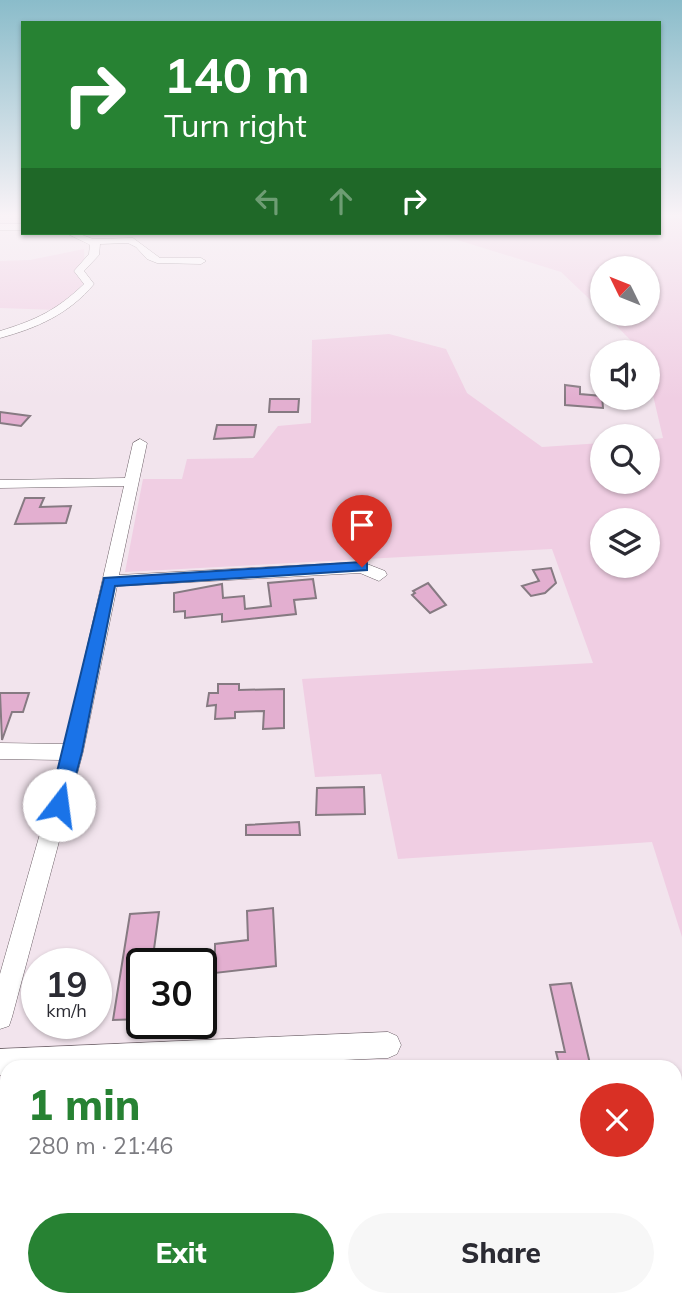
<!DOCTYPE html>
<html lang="en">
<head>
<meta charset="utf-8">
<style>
	:root { --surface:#fff; --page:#f7f7f7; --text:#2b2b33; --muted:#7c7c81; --accent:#278233 }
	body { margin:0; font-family:Mulish,sans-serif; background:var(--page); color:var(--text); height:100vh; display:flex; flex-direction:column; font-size:26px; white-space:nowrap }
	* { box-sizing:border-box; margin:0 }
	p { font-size:23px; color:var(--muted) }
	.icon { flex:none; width:38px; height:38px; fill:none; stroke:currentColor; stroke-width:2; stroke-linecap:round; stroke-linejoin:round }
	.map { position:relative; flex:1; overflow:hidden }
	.sheet { position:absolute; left:0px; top:1060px; width:682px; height:247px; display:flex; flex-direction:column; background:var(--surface); border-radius:21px 21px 0 0; box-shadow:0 2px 5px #0004 }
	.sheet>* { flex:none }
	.banner { position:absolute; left:21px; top:21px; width:640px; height:214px; border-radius:0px; box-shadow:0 2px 5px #0004; background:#278233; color:#fff; overflow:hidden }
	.needle { width:46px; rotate:313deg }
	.fabs { position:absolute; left:590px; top:256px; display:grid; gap:14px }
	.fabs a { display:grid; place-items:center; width:70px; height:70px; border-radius:50%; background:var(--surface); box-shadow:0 2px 5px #0004; font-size:35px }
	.speed { position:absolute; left:21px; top:948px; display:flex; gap:14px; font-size:35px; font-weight:700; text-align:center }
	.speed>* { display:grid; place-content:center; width:91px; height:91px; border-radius:50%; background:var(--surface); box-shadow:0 2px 5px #0004; line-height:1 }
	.speed small { font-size:18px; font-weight:400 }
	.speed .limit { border:4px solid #111; border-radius:10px; background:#fff; color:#111 }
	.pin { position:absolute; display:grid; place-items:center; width:60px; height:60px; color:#fff; margin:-72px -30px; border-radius:50% 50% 50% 0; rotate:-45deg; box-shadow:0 0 7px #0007 }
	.pin .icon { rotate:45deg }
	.me { position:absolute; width:77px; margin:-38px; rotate:15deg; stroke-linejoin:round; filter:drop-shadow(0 0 5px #0008) }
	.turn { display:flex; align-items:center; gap:24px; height:147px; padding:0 28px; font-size:32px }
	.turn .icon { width:91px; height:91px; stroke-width:2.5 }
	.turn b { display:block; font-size:49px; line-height:60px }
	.lanes { display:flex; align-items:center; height:66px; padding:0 28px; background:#0003; justify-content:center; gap:35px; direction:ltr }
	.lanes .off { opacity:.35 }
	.round { display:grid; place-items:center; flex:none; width:74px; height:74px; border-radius:37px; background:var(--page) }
	.summary { display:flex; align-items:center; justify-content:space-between; height:119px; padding:0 28px }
	h1 { font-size:42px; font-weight:800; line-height:52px; color:var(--accent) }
	.button { display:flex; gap:14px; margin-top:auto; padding:14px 28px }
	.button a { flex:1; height:80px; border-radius:42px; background:var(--accent); color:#fff; font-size:28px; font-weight:800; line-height:80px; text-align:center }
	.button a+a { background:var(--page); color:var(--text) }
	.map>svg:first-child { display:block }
	.green { fill:#f0cee3; fill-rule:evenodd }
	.building { fill:#e3afd0; stroke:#867a82; stroke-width:2 }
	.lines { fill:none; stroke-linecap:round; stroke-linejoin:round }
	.minor-casing { stroke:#6d6168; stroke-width:1 }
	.minor { fill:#fff; fill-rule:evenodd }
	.route { fill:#1a73e8; stroke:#114b97; stroke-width:2 }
</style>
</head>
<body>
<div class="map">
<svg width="682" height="1307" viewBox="0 0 682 1307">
	<rect width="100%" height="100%" fill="#f2e4ed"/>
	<!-- green -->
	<path class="green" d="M 660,216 L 682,216 L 682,937 L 652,842 L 398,859 L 381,774 L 315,777 L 302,679 L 593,663 L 552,549 L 125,572 L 143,479 L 182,479 L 187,459 L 253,458 L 278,426 L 311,423 L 312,340 L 389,334 L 446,349 L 467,393 L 542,447 L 602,443 L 602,481 L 648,481 L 648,440 L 663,438 L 648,374 L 648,352 L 642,352 L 604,313 L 648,313 L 648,268 L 602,268 L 602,311 L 561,272 L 435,233 L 660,233 ZM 602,520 L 648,520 L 648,565 L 602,565 Z
		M 84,249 L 85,282 L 57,310 L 0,308 L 0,261 L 30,260 Z"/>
	<!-- building -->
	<path class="building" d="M 565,385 L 580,387 L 580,394 L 602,396 L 603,408 L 565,405 Z
		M 270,399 L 299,399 L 298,412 L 269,412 Z
		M 0,412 L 30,416 L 21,426 L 0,423 Z
		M 217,425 L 256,425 L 254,437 L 214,439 Z
		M 25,498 L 44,498 L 40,507 L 71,506 L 66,523 L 15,524 Z
		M 551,568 L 556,583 L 545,593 L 531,596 L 522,586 L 539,581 L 533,570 Z
		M 313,579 L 316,598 L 294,600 L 296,614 L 222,622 L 222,614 L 185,618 L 185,611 L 174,612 L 174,593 L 222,584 L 223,598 L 244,596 L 245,609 L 271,606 L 268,583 Z
		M 428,583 L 446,605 L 430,613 L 412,595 L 415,593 L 413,591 Z
		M 218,684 L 239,684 L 239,690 L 284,689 L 284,728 L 263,729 L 264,711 L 235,712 L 235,718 L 215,719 L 216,705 L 207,706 L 209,693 L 218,693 Z
		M 0,693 L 29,693 L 23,712 L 12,712 L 2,740 Z
		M 364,787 L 365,814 L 316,815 L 317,788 Z
		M 299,822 L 300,835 L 246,835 L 246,825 Z
		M 273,908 L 276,966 L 215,973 L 215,944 L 248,940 L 247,911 Z
		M 159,912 L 152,964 L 142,964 L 142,1019 L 113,1020 L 130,914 Z
		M 571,983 L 591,1068 L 560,1068 L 556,1052 L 565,1052 L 550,985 Z"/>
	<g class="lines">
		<defs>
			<path id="minor" d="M 0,224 L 23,224 L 23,230 L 0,230 Z
				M 66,233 L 77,233 L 93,239 L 133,238 L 160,258 L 201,258 L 206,261 L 201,264 L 157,263 L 147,259 L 136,247 L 128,243 L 100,244 L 99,255 L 84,271 L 94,284 C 69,314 37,328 0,338 L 0,331 C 36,320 57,310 84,284 L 74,271 L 89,254 L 90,245 Z
				M 140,439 L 147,443 L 119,575 L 362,562 L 385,571 L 387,575 L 379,581 L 360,573 L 117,586 L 83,752 L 12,1017 L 9,1026 L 0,1029 L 0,974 L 61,760 L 0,759 L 0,743 L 65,744 L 124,486 L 0,488 L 0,480 L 125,478 L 133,443 Z
				M 388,1032 L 397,1036 L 401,1045 L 397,1054 L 388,1058 L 166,1068 L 7,1068 L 7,1075 L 0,1075 L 0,1049 Z"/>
		</defs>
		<!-- minor casing -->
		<use href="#minor" class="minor-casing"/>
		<!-- minor -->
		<use href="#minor" class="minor"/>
	</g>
	<!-- sky -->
	<linearGradient id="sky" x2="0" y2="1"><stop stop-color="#8abcca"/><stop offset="0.54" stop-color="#f9f3f7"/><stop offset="1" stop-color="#f9f3f7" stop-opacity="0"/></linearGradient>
	<rect width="682" height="399" fill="url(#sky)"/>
	<!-- route -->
	<path class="route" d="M 362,562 L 367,563 L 367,570 L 115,586 L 82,752 L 68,805 L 65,811 L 59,813 L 52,811 L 49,805 L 104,578 Z"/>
</svg>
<div class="fabs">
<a><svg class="needle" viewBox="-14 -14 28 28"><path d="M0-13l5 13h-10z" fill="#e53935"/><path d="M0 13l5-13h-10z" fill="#7c7c81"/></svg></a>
<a><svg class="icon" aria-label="sound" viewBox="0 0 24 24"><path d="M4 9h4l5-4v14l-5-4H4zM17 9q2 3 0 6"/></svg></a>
<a><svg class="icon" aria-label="search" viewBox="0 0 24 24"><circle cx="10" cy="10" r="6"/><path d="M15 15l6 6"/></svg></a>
<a><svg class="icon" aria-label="layers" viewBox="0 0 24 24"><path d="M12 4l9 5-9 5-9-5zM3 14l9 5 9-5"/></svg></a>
</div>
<div class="speed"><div>19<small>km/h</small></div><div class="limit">30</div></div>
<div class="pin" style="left:362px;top:567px;background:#d93025"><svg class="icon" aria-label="arrive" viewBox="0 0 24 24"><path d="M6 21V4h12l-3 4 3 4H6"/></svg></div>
<svg class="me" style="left:59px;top:805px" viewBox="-20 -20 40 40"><circle r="19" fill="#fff"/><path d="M0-13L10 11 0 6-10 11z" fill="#1a73e8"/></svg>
<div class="banner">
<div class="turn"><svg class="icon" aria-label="right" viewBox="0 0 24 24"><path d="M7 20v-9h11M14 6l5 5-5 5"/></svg><div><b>140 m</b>Turn right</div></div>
<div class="lanes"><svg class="icon off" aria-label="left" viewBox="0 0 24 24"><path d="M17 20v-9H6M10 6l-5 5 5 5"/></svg><svg class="icon off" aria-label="ahead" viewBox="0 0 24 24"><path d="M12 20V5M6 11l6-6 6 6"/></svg><svg class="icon" aria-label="right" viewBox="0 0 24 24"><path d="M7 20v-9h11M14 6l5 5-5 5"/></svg></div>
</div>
<section class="sheet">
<div class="summary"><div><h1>1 min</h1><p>280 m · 21:46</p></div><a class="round" style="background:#d93025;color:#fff"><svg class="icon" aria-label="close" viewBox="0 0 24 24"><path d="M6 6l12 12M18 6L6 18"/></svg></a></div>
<div class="button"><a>Exit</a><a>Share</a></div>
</section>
</div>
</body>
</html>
